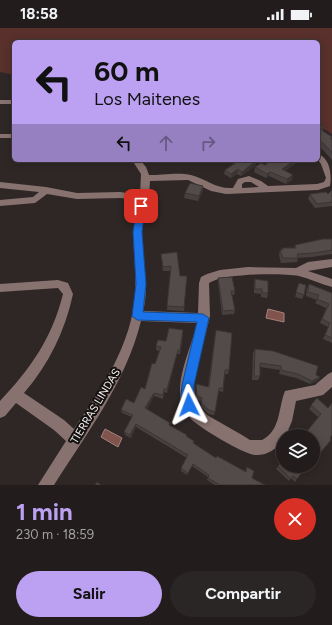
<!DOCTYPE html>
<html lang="es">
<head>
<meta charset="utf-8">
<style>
	:root { --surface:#221d1c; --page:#2a2625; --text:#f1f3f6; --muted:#a2a2a3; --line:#3f3b3b; --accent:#bca0f2 }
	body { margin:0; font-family:Figtree,sans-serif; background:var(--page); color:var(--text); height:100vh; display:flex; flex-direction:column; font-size:15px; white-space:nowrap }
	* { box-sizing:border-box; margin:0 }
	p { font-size:13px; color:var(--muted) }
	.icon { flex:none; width:22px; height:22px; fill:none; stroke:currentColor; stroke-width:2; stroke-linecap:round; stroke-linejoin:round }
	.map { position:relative; height:457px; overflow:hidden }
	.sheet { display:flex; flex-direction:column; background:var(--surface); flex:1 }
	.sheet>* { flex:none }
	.hud { position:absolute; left:12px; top:12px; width:308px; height:122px; border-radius:6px; box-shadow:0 2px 10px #0003,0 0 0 1px var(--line); background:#bca0f2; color:#111; overflow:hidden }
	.tools { position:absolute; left:276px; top:401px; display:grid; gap:8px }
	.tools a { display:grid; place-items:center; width:44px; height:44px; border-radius:50%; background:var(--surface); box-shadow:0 2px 10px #0003,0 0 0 1px var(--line); font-size:20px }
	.pin { position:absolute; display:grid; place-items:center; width:34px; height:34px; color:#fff; margin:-17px; border-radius:8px; box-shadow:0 2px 6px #0006 }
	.me { position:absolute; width:44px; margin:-22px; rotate:357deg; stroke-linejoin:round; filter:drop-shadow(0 0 3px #0008) }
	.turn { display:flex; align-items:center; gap:14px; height:84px; padding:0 16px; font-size:18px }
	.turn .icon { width:52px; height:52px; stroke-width:2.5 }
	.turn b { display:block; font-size:28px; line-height:34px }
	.lanes { display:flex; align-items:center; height:38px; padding:0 16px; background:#0003; justify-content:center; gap:20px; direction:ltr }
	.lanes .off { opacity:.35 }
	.round { display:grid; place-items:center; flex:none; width:42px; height:42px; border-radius:21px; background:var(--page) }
	.headline { display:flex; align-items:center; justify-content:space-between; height:68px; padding:0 16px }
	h1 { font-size:24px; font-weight:700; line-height:30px; color:var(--accent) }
	.cta { display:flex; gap:8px; margin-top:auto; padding:8px 16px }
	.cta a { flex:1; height:46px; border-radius:24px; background:var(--accent); color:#111; font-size:16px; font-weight:700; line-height:46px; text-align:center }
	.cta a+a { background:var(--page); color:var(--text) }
	.status { display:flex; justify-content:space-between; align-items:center; height:28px; padding:0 20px; background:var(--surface); direction:ltr }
	.status svg { height:11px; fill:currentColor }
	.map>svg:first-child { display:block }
	.green { fill:#59302b }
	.water { fill:#81534d; stroke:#a4827e }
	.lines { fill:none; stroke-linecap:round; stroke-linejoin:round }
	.minor { fill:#88726f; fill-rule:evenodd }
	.wall { fill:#474040 }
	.shaded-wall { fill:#3a3434 }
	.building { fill:#534b4a; stroke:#3a3434 }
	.route { fill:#1a73e8; stroke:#114b97 }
	.labels { text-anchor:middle; stroke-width:4; stroke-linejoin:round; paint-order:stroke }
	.street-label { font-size:11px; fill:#f6f1f0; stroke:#141110 }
</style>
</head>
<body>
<div class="status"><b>18:58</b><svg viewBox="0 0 49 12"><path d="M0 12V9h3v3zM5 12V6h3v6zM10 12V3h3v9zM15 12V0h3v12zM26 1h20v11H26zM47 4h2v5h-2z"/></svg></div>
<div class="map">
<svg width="332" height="457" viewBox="0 0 332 457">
	<rect width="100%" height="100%" fill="#2e2726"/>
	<!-- green -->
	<path class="green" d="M 0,0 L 332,0 L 332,106 L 318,97 L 318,14 L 14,14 L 14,47 L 0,44 Z"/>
	<!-- water -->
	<path class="water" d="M 268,281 L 284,285 L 284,294 L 266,290 Z
		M 105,401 L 122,410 L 118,419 L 101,409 Z"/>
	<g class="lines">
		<!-- minor -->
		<path class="minor" d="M 0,72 L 14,72 L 14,76 L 0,76 Z
			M 0,106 L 14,106 L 14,110 L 0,110 Z
			M 318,126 C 330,130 332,147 330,158 L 318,162 L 226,166 L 211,163 L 188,152 L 150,153 C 150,170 142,186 142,204 C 142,230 150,257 143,283 L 198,285 L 199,255 L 201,249 L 207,246 L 220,242 L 248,239 L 296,240 L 308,234 L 332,231 L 332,239 L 308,243 L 332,251 L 332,259 C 321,256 310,251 299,248 C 281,245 224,245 209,255 L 210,288 L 194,354 L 195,374 L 207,387 L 242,407 L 250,412 L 262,412 C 281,402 278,380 285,363 L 315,357 L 328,346 L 332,344 L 332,359 L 323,367 L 296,373 L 292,393 L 286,407 L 283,408 L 283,412 C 277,421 266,428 255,427 C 243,426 200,400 191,391 C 186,386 183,379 181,372 C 176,349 192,318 197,295 L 141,293 C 126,354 87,405 54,457 L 38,457 L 66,413 L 54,402 L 16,375 L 5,388 L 0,390 L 0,373 C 31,340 52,310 63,266 L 58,260 L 0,264 L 0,256 L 58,252 L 68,255 L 73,266 C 65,303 49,336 24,365 L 64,392 L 74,401 C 101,362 132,316 135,266 C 137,233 129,205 138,172 L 120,170 L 77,171 L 47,166 L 35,175 L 0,178 L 0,172 L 33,169 L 39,164 L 0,160 L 0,154 L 46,159 L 77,165 L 120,164 L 140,167 L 141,146 L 132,132 L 140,132 L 146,139 L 149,147 C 161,147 180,144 191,147 C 207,151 215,161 233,160 L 238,151 L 249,148 L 261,153 L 268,158 L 317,156 L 324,154 L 326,150 L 321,136 L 318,132 ZM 245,154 L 251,154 L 259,159 L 242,160 L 242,156 Z"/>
	</g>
	<!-- wall -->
	<path class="wall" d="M 318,93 L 322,99 L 324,100 L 323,103 L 332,109 L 332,132 L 324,123 L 318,117 Z
		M 234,132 L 256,133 L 255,138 L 241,148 L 237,146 L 231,150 L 224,146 L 225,142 L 233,136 Z
		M 296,135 L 285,143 L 292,152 L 286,156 L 269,148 L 266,150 L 254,144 L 255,139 L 265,137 Z
		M 203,158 L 203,163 L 198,173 L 184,170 L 185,165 Z
		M 332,162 L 332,178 L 315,180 L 308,171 L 310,166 L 328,166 Z
		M 332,211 L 332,226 L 312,229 L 298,230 L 297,234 L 281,235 L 279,227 L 280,222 L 281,222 L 282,220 L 294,220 L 295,217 Z
		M 161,226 L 180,248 L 187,248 L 184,283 L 167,282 L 171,243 L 163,243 Z
		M 218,250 L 235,263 L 234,267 L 232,267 L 235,282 L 234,286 L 222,287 L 218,254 Z
		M 255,251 L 268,265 L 267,270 L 261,269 L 261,266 L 254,265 L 254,256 Z
		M 299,255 L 304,267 L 302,271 L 295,269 Z
		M 309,256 L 332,265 L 332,315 L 323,311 L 328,299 L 320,295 L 326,280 L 315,275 L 317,272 L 306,268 L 307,260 Z
		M 183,306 L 180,326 L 177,326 L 167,365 L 164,364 L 163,371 L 154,368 L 147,381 L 170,398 L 187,407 L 186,409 L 193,415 L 216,430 L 245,443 L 247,439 L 252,450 L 265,457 L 215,457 L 207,452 L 208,449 L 192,438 L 187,447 L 181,443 L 181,440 L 187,430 L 136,399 L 131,410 L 125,407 L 124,404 L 132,389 L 122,385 L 121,382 L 134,375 L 145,361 L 155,336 L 159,323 L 156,322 L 156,318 Z
		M 215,307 L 229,342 L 228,346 L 225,346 L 223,364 L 219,363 L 214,387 L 208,386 L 201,378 L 202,373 L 196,372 L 196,356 L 208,359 Z
		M 255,321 L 316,347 L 318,353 L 310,356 L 296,350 L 279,346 L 280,342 L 260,339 L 260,348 L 258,352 L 252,352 L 253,325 Z
		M 317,370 L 330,410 L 331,412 L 313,432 L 313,408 L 318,389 L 309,381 Z
		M 283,432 L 297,451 L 295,454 L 291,450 L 289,453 L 276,441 Z"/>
	<!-- shaded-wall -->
	<path class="shaded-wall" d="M 294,132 L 297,132 L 296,135 L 281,146 L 282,141 Z
		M 256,133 L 255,138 L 241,148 L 242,144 Z
		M 238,141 L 237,146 L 231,150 L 231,146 Z
		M 270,144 L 269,148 L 266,150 L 267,146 Z
		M 293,147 L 292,152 L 286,156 L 287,151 Z
		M 203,158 L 203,163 L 198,173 L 199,168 Z
		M 178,322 L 177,326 L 167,365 L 167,361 Z
		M 320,349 L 318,353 L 310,356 L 312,353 Z
		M 154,365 L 154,368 L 146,383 L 145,380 Z
		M 136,396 L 136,399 L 131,410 L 130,407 Z"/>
	<!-- building -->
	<path class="building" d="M 318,93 L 323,96 L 320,97 L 324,100 L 320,101 L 332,109 L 332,110 L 330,110 L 332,112 L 332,125 L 326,118 L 318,111 Z
		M 234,132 L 253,132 L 256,133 L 242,144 L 238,141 L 231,146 L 225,142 L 237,134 Z
		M 272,132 L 295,132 L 282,141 L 293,147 L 287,151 L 270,144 L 267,146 L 255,139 L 261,135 L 265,137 Z
		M 190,155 L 203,158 L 199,168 L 185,165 Z
		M 332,162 L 332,174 L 317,176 L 310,166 L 326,164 L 328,166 Z
		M 323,211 L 332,211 L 332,222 L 314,225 L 297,226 L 298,230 L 283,230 L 280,222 L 283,222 L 282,220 L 296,220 L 295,217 Z
		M 177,224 L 180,248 L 187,248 L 184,279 L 167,278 L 171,238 L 163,239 L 161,226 Z
		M 232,249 L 235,263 L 231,263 L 235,282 L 223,283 L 218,250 Z
		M 255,251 L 268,253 L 268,265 L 262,265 L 262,261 L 255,261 Z
		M 299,255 L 306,257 L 304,267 L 296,264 Z
		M 309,256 L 332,265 L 332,310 L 325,307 L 330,295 L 322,291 L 329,276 L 317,271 L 319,267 L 308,264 Z
		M 169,300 L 183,302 L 180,322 L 178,322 L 167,361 L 164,361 L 163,367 L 154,365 L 145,380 L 170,395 L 169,397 L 187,407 L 186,408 L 194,413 L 193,415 L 216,430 L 217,428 L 246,444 L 247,439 L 254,443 L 252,450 L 265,457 L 220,457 L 208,450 L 209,447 L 193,436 L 188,445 L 181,440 L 188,427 L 136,396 L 130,407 L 124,404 L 133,387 L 121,382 L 126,371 L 134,375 L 141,359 L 145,361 L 152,335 L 155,336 L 161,319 L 156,318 L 158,312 L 166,313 Z
		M 216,302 L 232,305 L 229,342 L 225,342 L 223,360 L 219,360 L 215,384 L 209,382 L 201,375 L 202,370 L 197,368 L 196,356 L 209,359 Z
		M 255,321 L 273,323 L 318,338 L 316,347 L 320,349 L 312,353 L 298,346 L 281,342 L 281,338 L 260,335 L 260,348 L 254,348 Z
		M 317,370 L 328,380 L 332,375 L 332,407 L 330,410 L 331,412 L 315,431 L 313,429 L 313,408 L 303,408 L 321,386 L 311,377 Z
		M 283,432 L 283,438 L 307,438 L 297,451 L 293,448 L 291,451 L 278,438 Z
		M 97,454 L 101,457 L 95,457 Z"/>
	<!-- route -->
	<path class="route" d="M 141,176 L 145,178 L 142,204 L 146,256 L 143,284 L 203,286 L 209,290 L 194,357 C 193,365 196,375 193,381 L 189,383 L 185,381 L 181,368 L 182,357 L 197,294 L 137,292 L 132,288 L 136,256 L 133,204 L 137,178 Z"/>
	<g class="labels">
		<!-- street labels -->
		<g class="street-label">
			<text transform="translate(95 378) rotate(-59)" y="4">TIERRAS LINDAS</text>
		</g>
	</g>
</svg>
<div class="tools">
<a><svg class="icon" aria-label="layers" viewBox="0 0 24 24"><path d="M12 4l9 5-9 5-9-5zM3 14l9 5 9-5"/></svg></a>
</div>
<div class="pin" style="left:141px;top:178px;background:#d93025"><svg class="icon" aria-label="arrive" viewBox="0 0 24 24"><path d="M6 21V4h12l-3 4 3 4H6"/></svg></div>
<svg class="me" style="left:189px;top:377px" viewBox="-20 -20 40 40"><path d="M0-17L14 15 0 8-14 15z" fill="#1a73e8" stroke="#fff" stroke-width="4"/></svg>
<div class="hud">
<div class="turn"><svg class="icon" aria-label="left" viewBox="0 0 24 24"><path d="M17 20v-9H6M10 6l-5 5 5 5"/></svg><div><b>60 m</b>Los Maitenes</div></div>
<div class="lanes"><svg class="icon" aria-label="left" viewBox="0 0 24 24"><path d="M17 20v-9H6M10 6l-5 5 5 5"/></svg><svg class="icon off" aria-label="ahead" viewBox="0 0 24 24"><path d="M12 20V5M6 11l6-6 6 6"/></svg><svg class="icon off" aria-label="right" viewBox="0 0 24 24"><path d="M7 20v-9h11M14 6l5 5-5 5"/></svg></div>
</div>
</div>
<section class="sheet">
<div class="headline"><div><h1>1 min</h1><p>230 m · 18:59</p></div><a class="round" style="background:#d93025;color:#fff"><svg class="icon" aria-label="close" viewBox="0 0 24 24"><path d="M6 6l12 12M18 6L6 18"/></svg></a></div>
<div class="cta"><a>Salir</a><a>Compartir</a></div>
</section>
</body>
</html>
